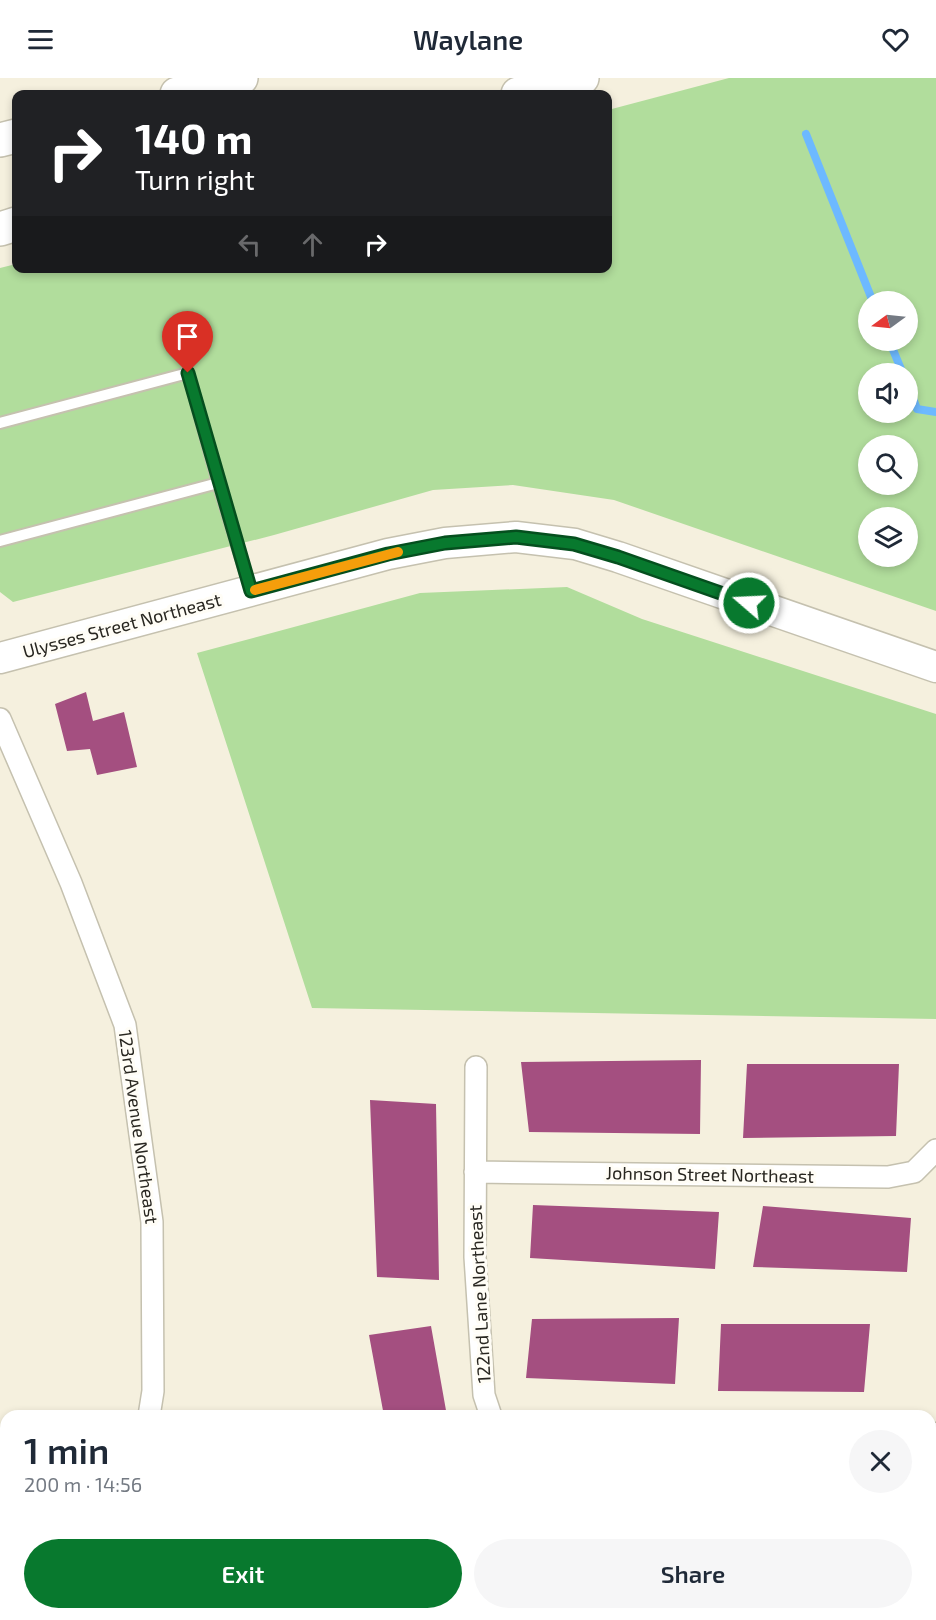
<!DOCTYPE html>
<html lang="en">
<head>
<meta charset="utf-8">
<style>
	:root { --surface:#fff; --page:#f6f6f7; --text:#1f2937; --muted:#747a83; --accent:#08792e }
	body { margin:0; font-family:"Exo 2",sans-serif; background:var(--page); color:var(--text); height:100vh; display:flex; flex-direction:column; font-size:22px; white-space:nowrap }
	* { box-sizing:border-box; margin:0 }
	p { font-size:20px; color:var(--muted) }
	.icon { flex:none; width:33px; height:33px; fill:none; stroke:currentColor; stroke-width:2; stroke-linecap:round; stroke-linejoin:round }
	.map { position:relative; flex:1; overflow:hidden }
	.drawer { position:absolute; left:0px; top:1332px; width:936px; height:210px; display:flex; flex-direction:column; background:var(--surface); border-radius:18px 18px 0 0; box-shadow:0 3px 9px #0003 }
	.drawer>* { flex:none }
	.hud { position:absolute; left:12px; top:12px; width:600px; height:183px; border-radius:12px; box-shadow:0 3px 9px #0003; background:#202124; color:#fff; overflow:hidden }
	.needle { width:39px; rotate:255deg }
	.buttons { position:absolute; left:858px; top:213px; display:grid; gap:12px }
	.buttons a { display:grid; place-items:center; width:60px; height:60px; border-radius:50%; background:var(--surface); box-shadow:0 3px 9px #0003; font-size:30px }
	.pin { position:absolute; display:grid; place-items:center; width:51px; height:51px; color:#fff; margin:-62px -26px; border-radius:50% 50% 50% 0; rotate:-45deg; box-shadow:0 0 6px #0007 }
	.pin .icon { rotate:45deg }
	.me { position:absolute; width:66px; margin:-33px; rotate:289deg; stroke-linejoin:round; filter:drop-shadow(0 0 4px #0008) }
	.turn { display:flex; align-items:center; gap:21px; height:126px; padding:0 24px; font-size:27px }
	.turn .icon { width:78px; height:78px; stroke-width:2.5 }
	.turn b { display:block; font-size:42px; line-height:51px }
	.lanes { display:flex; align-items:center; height:57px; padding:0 24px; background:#0003; justify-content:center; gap:30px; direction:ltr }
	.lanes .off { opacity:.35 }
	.round { display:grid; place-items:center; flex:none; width:63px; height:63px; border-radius:32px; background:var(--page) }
	.headline { display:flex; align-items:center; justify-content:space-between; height:102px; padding:0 24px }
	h1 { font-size:36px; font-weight:600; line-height:45px }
	.cta { display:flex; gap:12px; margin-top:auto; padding:12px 24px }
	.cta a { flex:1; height:69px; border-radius:36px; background:var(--accent); color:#fff; font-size:24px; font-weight:600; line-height:69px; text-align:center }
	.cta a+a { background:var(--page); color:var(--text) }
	header { display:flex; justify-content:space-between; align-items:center; height:78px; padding:0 24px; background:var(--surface); font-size:27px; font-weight:600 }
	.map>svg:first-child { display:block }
	.green { fill:#b1dd9c; fill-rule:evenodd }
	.water { fill:#6db9ff }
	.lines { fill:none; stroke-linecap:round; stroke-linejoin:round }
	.stream { stroke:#6db9ff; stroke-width:8 }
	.building { fill:#a44f80 }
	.lane-casing { stroke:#c5c1af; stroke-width:14 }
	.street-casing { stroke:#c5c1af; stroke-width:24 }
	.secondary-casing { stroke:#c5c1af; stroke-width:33 }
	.highway-casing { stroke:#c5c1af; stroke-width:36 }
	.lane { stroke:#fff; stroke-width:10 }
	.street { stroke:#fff; stroke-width:21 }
	.secondary { stroke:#fff; stroke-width:30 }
	.highway { stroke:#fff; stroke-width:33 }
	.route-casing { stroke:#054f1e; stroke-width:15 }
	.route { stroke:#08792e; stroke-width:10 }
	.slow { stroke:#f59e0b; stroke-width:10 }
	.labels { text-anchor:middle; stroke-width:6; stroke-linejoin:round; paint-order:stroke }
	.street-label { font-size:18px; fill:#282620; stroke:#fffdf6 }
</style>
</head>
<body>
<header><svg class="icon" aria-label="menu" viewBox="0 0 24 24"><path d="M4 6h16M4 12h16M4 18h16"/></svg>Waylane<svg class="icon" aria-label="heart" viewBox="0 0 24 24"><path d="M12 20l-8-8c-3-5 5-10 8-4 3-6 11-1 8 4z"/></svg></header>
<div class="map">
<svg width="936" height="1542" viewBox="0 0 936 1542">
	<rect width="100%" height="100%" fill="#f5f0de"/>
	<!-- green -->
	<path class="green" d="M 729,0 L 936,0 L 936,533 L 614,422 L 513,407 L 433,412 L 274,457 L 13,524 L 0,514 L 0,190 L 16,186 L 16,190 L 608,190 L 608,32 ZM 868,224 L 908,224 L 908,262 L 868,262 ZM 868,296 L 908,296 L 908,334 L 868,334 ZM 868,368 L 908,368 L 908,406 L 868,406 ZM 868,440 L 908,440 L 908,478 L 868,478 Z
		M 567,509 L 642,541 L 936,636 L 936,941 L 312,930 L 197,575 L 420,515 Z"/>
	<!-- water -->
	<path class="water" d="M 702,1536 L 771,1536 L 768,1542 L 703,1542 Z"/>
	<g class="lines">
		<!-- stream -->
		<path class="stream" d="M 806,56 L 873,224
			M 889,262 L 903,296
			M 908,307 L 917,331 L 936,334"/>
	</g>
	<!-- building -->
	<path class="building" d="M 86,614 L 93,643 L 124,634 L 137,689 L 97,697 L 90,671 L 67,673 L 55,626 Z
		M 701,982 L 700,1056 L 529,1054 L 521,984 Z
		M 747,986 L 899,986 L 896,1058 L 743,1060 Z
		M 370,1022 L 436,1026 L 439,1202 L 377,1199 Z
		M 533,1127 L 719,1134 L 715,1191 L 530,1180 Z
		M 763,1128 L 911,1140 L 907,1194 L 753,1189 Z
		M 679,1240 L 675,1306 L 526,1300 L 532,1241 Z
		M 721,1246 L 870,1246 L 864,1314 L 718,1313 Z
		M 431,1248 L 447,1338 L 384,1338 L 369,1257 Z
		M 392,1536 L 456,1536 L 454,1542 L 391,1542 Z
		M 542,1536 L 613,1536 L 612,1542 L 542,1542 Z"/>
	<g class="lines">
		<defs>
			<path id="lane" d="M 0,345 L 188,295 L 218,405
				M 0,463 L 218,405 L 250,510
				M 930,1418 L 936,1420"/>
			<path id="street" d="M 0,641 L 71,805 L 125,947 L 152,1144 L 153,1313 L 149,1338
				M 476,989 L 475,1179 L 484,1317 L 491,1338
				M 475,1094 L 888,1099 L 914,1094 L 936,1072
				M 119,1542 L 120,1536
				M 511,1542 L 511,1536"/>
			<path id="secondary" d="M 0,580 L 388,476 L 445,465 L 516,459 L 575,466 L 618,479 L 936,589
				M 930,1376 L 936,1360
				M 930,1514 L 936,1499
				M 863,1542 L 865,1536
				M 918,1542 L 921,1536"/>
			<path id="highway" d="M 177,16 L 241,0
				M 518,16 L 582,0
				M 0,62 L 16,58
				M 0,151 L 16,146"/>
		</defs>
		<!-- lane casing -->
		<use href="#lane" class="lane-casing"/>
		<!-- street casing -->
		<use href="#street" class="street-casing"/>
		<!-- secondary casing -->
		<use href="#secondary" class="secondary-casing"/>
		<!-- highway casing -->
		<use href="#highway" class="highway-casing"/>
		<!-- lane -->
		<use href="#lane" class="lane"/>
		<!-- street -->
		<use href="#street" class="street"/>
		<!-- secondary -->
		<use href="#secondary" class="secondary"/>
		<!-- highway -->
		<use href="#highway" class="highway"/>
	</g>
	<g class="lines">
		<defs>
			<path id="route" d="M 188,295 L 251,513 L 388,476 L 445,465 L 516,459 L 574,466 L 618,479 L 749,525"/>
		</defs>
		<!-- route casing -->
		<use href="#route" class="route-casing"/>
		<!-- route -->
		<use href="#route" class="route"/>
		<!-- slow -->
		<path class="slow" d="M 255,512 L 398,474"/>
	</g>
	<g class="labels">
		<!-- street labels -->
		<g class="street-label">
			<text transform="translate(122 548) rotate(-15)" y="6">Ulysses Street Northeast</text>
			<text transform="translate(138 1049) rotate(82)" y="6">123rd Avenue Northeast</text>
			<text transform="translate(710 1097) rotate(1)" y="6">Johnson Street Northeast</text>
			<text transform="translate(480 1216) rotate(-93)" y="6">122nd Lane Northeast</text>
		</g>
	</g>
</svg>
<div class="buttons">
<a><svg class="needle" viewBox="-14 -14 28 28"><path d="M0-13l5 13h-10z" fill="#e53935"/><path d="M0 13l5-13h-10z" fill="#747a83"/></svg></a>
<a><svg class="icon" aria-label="sound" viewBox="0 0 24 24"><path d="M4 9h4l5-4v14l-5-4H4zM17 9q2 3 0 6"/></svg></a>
<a><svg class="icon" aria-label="search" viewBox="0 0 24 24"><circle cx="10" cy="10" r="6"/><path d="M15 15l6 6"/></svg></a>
<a><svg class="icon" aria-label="layers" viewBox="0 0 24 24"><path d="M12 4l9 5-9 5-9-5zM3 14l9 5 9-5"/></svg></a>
</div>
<div class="pin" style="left:188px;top:295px;background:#d93025"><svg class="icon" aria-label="arrive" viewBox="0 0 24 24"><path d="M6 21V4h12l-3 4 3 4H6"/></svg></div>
<svg class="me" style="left:749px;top:525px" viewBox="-20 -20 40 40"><circle r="17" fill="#08792e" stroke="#fff" stroke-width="3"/><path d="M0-11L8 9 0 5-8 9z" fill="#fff"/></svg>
<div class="hud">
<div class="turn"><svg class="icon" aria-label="right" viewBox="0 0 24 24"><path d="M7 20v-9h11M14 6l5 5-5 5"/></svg><div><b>140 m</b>Turn right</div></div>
<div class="lanes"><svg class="icon off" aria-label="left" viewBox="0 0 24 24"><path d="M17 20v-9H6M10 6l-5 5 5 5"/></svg><svg class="icon off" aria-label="ahead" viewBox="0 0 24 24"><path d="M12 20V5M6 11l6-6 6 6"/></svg><svg class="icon" aria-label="right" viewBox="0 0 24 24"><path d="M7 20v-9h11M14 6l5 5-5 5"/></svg></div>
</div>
<section class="drawer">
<div class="headline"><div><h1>1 min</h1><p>200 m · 14:56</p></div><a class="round"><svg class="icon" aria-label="close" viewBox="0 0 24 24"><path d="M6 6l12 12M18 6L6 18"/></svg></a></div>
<div class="cta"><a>Exit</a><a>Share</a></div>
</section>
</div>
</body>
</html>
